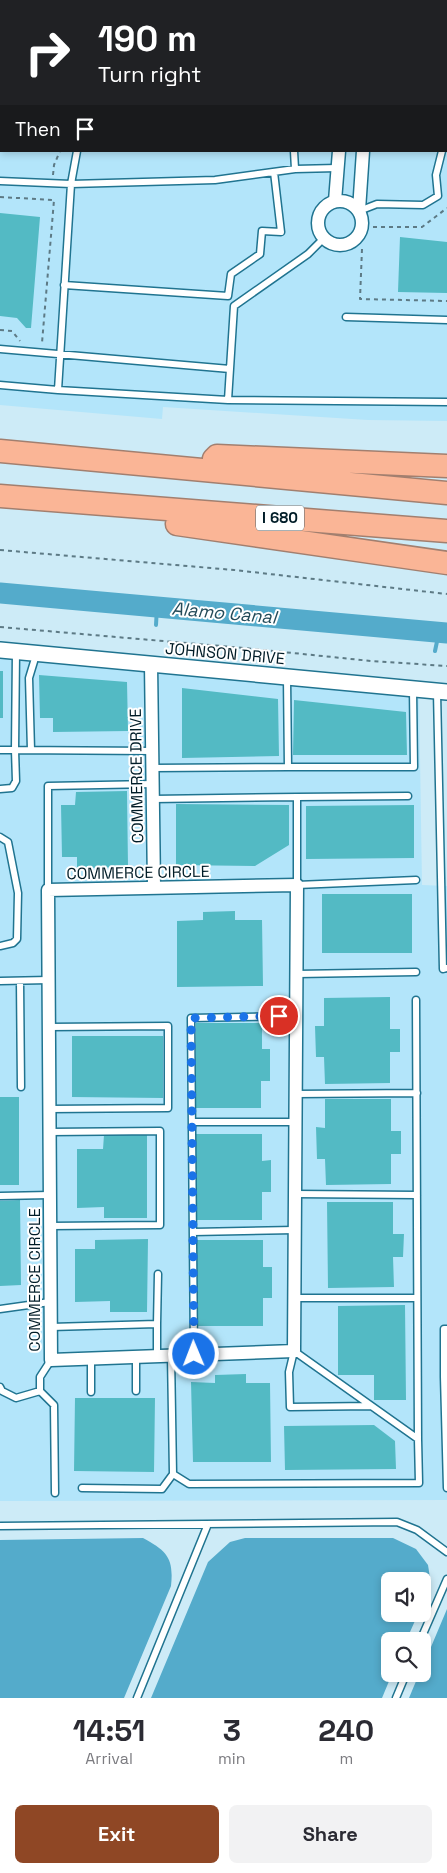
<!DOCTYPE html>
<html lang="en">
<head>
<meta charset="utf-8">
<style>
	:root { --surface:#fff; --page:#f2f2f3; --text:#2b2b33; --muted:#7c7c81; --accent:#8f4725 }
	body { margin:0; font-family:"Space Grotesk",sans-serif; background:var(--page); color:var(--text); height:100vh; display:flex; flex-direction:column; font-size:19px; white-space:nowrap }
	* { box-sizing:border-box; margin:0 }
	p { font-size:16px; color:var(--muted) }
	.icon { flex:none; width:28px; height:28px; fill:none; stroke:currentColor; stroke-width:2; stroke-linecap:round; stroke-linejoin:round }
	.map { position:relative; height:1698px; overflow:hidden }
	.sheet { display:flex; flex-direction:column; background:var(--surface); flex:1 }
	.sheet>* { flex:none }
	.hud { position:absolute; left:0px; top:0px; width:448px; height:152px; box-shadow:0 2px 8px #0003; background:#202124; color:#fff; overflow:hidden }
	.fabs { position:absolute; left:381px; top:1572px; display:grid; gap:10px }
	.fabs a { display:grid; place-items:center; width:50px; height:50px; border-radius:8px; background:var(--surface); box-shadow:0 2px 8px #0003; font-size:25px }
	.pin { position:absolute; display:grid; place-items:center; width:42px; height:42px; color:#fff; margin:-21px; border:2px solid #fff; border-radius:50%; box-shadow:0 1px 5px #0007 }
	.me { position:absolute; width:55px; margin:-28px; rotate:359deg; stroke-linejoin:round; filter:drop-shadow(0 0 4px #0008) }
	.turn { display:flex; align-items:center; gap:18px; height:105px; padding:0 15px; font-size:22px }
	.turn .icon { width:65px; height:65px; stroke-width:2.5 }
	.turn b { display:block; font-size:35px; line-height:42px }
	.then { display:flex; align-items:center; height:48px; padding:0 15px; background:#0003; gap:10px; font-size:19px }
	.eta { display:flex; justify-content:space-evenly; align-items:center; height:85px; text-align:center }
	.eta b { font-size:30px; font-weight:600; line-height:35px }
	.primary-button { display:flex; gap:10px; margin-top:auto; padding:10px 15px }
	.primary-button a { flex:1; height:58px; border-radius:8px; background:var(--accent); color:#fff; font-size:20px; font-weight:600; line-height:58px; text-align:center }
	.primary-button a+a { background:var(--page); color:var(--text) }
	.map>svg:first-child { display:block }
	.built { fill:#b3e5fa; fill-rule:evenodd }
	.water { fill:#54abcb }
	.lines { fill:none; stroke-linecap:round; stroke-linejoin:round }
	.stream { stroke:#54abcb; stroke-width:4 }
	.river { stroke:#54abcb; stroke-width:21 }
	.building { fill:#53bac4 }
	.service-casing { stroke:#207490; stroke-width:9 }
	.minor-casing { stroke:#207490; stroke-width:15 }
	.tertiary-casing { stroke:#207490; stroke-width:18 }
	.motorway-casing { stroke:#a27f6f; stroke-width:25 }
	.path { stroke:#5d7a85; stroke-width:2; stroke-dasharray:4 4; stroke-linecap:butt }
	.service { stroke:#fff; stroke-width:6 }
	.minor { stroke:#fff; stroke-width:12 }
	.tertiary { stroke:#fff; stroke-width:15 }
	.motorway { stroke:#fab596; stroke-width:22 }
	.route { stroke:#1a73e8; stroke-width:9; stroke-dasharray:0 16.2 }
	.labels { text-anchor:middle; stroke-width:4; stroke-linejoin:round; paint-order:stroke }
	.shield { fill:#fff; stroke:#4c6068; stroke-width:1 }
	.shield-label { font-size:15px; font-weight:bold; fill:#001c27 }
	.street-label { font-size:16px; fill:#001c27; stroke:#fff }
	.water-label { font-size:18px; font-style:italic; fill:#244b59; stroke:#fff }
</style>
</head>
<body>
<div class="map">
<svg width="447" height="1698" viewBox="0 0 447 1698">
	<rect width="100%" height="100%" fill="#cdebf7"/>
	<!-- built -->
	<path class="built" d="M 0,0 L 447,0 L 447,421 L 368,420 L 163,407 L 162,419 L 0,405 ZM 1,1 L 446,1 L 446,151 L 1,151 Z
		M 0,658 L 419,693 L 422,885 L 447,886 L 447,1500 L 0,1501 Z"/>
	<!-- water -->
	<path class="water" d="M 143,1538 C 167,1551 174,1558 171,1586 L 124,1698 L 0,1698 L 0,1540 Z
		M 245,1538 L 393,1538 L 416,1549 L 428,1565 L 431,1584 L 423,1603 L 422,1581 L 390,1581 L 390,1614 L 418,1614 L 406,1641 L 390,1641 L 390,1674 L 392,1674 L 382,1698 L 151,1698 L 208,1562 L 230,1542 Z
		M 447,1609 L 447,1698 L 409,1698 L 419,1674 L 422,1674 L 423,1666 Z"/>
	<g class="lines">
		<!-- stream -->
		<path class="stream" d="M 156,625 L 157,607
			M 435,651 L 439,632"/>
		<!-- river -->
		<path class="river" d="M 0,593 L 447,633"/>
	</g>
	<!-- building -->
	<path class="building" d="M 0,213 L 40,217 L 31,328 L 26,328 L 17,318 L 0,316 Z
		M 400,237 L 447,242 L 447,293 L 398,292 Z
		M 0,671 L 3,671 L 3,718 L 0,718 Z
		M 39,675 L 127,682 L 128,731 L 53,732 L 53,718 L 40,718 Z
		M 182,688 L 278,699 L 279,756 L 182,758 Z
		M 294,700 L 406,712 L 407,755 L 293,755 Z
		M 127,791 L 128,867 L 77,868 L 77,857 L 62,857 L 61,805 L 75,805 L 76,792 Z
		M 176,804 L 289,805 L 289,845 L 255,866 L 176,865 Z
		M 414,805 L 414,858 L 306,859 L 306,806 Z
		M 322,894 L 412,894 L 412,953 L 322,953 Z
		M 235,911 L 235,920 L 262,920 L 263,986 L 177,987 L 177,921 L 203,920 L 203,912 Z
		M 390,997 L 390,1029 L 400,1029 L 400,1052 L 390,1052 L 390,1083 L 325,1084 L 324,1057 L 316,1057 L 315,1026 L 324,1026 L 324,998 Z
		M 196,1023 L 262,1023 L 262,1049 L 270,1049 L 270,1081 L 261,1081 L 261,1108 L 195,1108 Z
		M 72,1036 L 163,1036 L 163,1098 L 72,1097 Z
		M 0,1097 L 19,1097 L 19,1185 L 0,1185 Z
		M 325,1099 L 391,1099 L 391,1131 L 401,1131 L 401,1154 L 391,1154 L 391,1184 L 326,1185 L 325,1159 L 317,1159 L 316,1127 L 325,1128 Z
		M 196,1134 L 262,1134 L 262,1161 L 271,1160 L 271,1192 L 262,1192 L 262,1220 L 196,1220 Z
		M 104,1135 L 147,1135 L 147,1218 L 104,1218 L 104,1207 L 77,1208 L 77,1149 L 103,1149 Z
		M 20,1200 L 21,1285 L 0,1286 L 0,1201 Z
		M 327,1202 L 393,1202 L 393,1234 L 404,1234 L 403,1257 L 393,1257 L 394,1287 L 328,1288 Z
		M 148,1239 L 147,1312 L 110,1312 L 110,1301 L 75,1302 L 75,1249 L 95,1249 L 95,1240 Z
		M 197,1240 L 263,1240 L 263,1267 L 272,1267 L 272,1298 L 263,1298 L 263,1326 L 197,1326 Z
		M 405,1305 L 406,1400 L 374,1400 L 374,1375 L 338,1375 L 338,1306 Z
		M 246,1374 L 246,1383 L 270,1383 L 271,1462 L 193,1462 L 191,1382 L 215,1383 L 215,1375 Z
		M 75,1398 L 155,1398 L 154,1472 L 74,1471 Z
		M 374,1425 L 395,1441 L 396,1469 L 285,1470 L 284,1426 Z"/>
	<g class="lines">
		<defs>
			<path id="service" d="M 11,0 L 11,1
				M 186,1 L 198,0
				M 355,1 L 356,0
				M 0,3 L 1,3
				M 0,73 L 1,73
				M 446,143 L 447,141
				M 294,151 L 295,169
				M 0,181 L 71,184 L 215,180 L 295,169 L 337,168
				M 359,211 L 377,204 L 423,205 L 438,196 L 436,175 L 442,151
				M 64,285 L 228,296 L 231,274 L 260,254 L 262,231 L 281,232 L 274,172
				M 346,317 L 447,320
				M 0,349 L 230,369
				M 0,385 L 58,390 L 71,184 L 77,151
				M 58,390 L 228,400 L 234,306 L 308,254 L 324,238
				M 228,400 L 447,402
				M 16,652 L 15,750 L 152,751
				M 287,678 L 288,767 L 414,767 L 413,690
				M 437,692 L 443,969 L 447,968
				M 0,750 L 15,750 L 16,781 L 12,788 L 0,789
				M 31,750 L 29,678 L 36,655
				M 152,768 L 288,767
				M 408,796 L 297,797 L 297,885 L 416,880
				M 153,799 L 297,797
				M 0,837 L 8,842 L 18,893 L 17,939 L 13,943 L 0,946
				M 48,890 L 48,786 L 153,784
				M 297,974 L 416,972
				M 0,981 L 49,980
				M 20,981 L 21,1087
				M 416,1000 L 418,1439
				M 49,1027 L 168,1026 L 168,1108 L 49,1109
				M 296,1094 L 417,1093
				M 192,1122 L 295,1122
				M 49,1132 L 160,1131 L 160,1225 L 50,1226
				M 295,1194 L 417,1195
				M 0,1196 L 50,1195
				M 193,1232 L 295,1230
				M 294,1298 L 417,1298
				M 0,1309 L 50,1302
				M 157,1324 L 157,1356
				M 51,1327 L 157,1324 L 158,1274
				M 194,1354 L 191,1018 L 296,1016
				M 136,1356 L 136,1391
				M 51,1360 L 40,1377 L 40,1391 L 54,1405 L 55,1493
				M 444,1377 L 444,1329 L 447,1329
				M 447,1377 L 444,1377 L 447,1488
				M 0,1387 L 2,1391 L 16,1398 L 40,1391
				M 91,1392 L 91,1358
				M 173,1474 L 189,1484 L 419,1483 L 418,1439 L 294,1351 L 289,1372 L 290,1407 L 371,1406
				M 82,1488 L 162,1489 L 173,1474 L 171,1355
				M 0,1526 L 397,1522 L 417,1530 L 447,1552
				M 420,1641 L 447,1579
				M 137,1698 L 208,1524
				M 396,1698 L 406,1674"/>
			<path id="minor" d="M 403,1 L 404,0
				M 427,1 L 428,0
				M318 223a22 22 0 1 1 44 0a22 22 0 1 1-44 0Z
				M 335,201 L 339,151
				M 359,210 L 363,151
				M 151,664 L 154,887
				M 297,885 L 294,1351 L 51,1360 L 48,890 Z"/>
			<path id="tertiary" d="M 0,650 L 447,692"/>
			<path id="motorway" d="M 0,451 L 447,493
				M 214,459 L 217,456 L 447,466
				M 0,496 L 447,531
				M 177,524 L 447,563"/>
		</defs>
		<!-- service casing -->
		<use href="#service" class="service-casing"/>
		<!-- minor casing -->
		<use href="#minor" class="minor-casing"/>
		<!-- tertiary casing -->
		<use href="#tertiary" class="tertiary-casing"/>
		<!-- motorway casing -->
		<use href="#motorway" class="motorway-casing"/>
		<!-- path -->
		<path class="path" d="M 148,1 L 149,0
			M 446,5 L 447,5
			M 53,175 L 54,165 L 60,151
			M 0,197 L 54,200 L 42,343
			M 373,227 L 422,227 L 447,208
			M 362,249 L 360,299 L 447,301
			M 0,330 L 12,331 L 20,341
			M 0,550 L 234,570 L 447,594
			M 0,627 L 244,648 L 371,661 L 447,666"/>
		<!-- service -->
		<use href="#service" class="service"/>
		<!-- minor -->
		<use href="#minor" class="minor"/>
		<!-- tertiary -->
		<use href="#tertiary" class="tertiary"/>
		<!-- motorway -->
		<use href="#motorway" class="motorway"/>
	</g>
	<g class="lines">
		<!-- route -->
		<path class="route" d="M 194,1354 L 191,1018 L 279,1016"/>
	</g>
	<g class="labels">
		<!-- shield labels -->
		<rect class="shield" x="256" y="505.5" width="48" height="25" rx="4"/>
		<g class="shield-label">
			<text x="280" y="523">I 680</text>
		</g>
		<!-- street labels -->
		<g class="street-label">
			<text transform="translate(225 653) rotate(5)" y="6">JOHNSON DRIVE</text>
			<text transform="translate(136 776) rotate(-91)" y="6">COMMERCE DRIVE</text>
			<text transform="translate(138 872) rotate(-1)" y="6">COMMERCE CIRCLE</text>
			<text transform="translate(34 1280) rotate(-90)" y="6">COMMERCE CIRCLE</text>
		</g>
		<!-- water labels -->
		<g class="water-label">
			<text transform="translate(224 613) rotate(5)" y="6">Alamo Canal</text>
		</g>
	</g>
</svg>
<div class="fabs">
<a><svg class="icon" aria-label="sound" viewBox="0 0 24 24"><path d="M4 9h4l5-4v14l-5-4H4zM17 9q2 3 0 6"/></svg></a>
<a><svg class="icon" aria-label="search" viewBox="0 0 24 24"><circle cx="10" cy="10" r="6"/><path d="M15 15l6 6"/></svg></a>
</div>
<div class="pin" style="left:279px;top:1016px;background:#d93025"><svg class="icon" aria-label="arrive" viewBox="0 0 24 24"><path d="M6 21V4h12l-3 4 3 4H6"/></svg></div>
<svg class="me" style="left:194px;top:1354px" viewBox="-20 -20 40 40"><circle r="17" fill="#1a73e8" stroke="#fff" stroke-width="3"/><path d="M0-11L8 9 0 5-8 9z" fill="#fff"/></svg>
<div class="hud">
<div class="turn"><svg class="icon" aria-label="right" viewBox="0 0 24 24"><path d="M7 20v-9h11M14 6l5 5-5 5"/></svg><div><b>190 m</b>Turn right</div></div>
<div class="then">Then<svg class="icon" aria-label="arrive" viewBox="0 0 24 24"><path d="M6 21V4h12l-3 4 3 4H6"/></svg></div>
</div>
</div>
<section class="sheet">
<div class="eta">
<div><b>14:51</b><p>Arrival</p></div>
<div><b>3</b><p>min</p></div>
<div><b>240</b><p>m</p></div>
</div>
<div class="primary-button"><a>Exit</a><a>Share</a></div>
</section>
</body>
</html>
